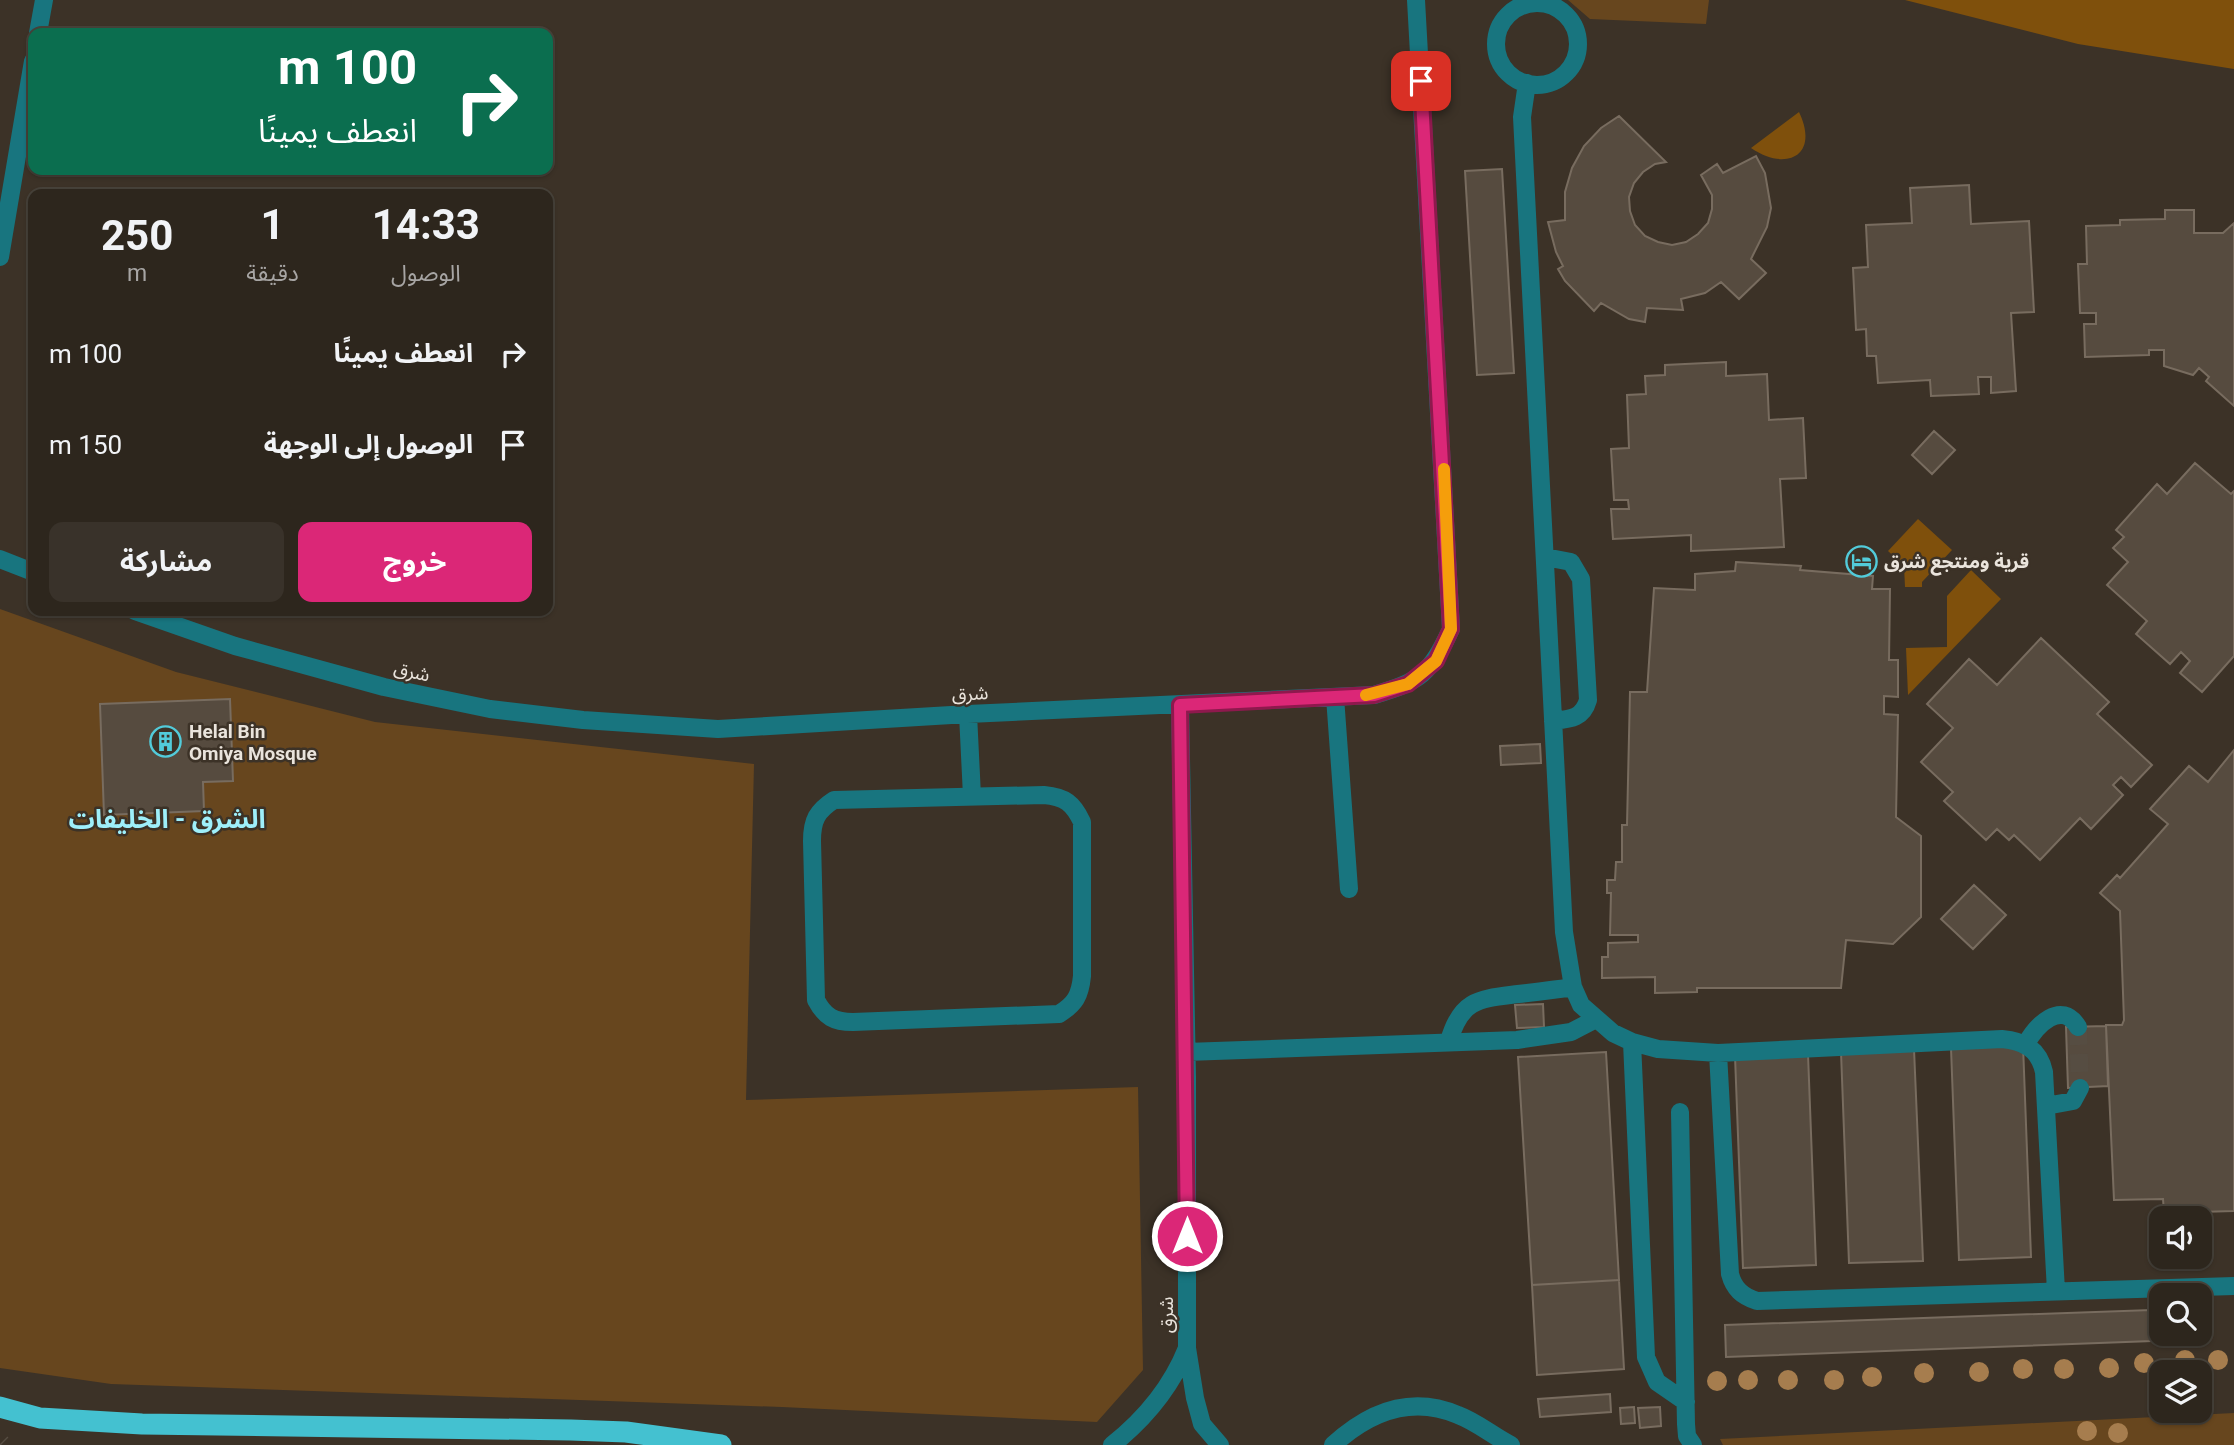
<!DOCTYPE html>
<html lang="ar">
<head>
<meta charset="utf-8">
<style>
	:root { --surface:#2d261d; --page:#39322a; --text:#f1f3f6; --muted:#a7a5a4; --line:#48433b; --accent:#db2777 }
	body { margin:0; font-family:Roboto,"Noto Sans Arabic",sans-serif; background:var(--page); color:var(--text); direction:rtl; height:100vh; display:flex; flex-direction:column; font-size:26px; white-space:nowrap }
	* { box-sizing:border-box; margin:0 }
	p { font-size:23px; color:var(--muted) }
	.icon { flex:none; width:38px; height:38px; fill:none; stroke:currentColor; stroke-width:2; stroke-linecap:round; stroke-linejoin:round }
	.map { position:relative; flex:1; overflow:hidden; direction:ltr }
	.side { position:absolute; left:28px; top:189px; width:525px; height:427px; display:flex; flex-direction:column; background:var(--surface); border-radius:14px; box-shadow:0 2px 5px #0004,0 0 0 2px var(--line); direction:rtl }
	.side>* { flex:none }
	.guide { position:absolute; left:28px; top:28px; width:525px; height:147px; border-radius:14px; box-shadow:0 2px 5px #0004,0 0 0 2px var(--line); direction:rtl; background:#0b6e4f; color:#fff; overflow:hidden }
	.buttons { position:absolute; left:2149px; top:1206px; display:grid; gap:14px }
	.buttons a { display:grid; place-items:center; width:63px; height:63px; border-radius:14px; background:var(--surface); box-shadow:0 2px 5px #0004,0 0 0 2px var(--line); font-size:35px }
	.pin { position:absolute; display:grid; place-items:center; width:60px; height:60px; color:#fff; margin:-30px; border-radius:14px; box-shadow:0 4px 10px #0006 }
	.me { position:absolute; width:77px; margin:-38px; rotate:0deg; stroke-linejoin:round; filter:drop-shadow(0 0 5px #0008) }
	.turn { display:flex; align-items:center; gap:24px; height:147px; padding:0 21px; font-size:32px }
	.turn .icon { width:91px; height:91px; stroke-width:2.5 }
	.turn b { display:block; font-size:49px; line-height:60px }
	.eta { display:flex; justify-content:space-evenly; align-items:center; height:119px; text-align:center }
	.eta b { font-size:42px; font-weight:700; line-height:49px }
	.cta { display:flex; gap:14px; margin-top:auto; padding:14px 21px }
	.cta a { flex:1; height:80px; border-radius:14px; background:var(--accent); color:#fff; font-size:28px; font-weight:700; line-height:80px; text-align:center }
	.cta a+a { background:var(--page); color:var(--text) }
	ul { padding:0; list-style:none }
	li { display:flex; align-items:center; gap:21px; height:91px; padding:0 21px }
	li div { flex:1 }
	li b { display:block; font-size:26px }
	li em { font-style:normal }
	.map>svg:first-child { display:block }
	.green { fill:#67461e }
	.water { fill:#7f500c }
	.building { fill:#564b3f; stroke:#786c5f; stroke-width:2 }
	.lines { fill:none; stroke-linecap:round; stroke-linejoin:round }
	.minor-tunnel { stroke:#564d42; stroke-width:18; stroke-dasharray:18 9; stroke-linecap:butt }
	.highway-tunnel { stroke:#564d42; stroke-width:21; stroke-dasharray:21 10; stroke-linecap:butt }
	.minor { stroke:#18757f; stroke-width:18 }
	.highway { stroke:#44c1d0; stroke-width:21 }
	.tree { fill:#a67d4e }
	.route-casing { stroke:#8e194d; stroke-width:18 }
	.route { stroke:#db2777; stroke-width:12 }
	.slow { stroke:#f59e0b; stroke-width:12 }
	.labels { text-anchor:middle; stroke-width:5; stroke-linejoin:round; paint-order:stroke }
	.poi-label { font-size:19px; font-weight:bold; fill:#eae4dc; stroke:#3c3227; text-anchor:start }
	.street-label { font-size:19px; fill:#eae4dc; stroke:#3c3227 }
	.district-label { font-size:26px; font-weight:bold; fill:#9eeffa; stroke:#3c3227 }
</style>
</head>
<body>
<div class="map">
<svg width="2234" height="1445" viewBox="0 0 2234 1445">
	<rect width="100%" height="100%" fill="#3c3227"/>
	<!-- green -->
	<path class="green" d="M 1568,0 L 1709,0 L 1706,24 L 1590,19 Z
		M 0,609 L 176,672 L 375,722 L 754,764 L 746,1100 L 1138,1087 L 1143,1370 L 1097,1422 L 782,1407 L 111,1384 L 0,1368 Z
		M 2234,1413 L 2234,1445 L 1723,1445 L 1720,1439 Z"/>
	<!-- water -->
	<path class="water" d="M 1905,0 L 2234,0 L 2234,69 L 2078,44 Z
		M 1799,112 C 1820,156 1786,172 1751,148 Z
		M 1918,519 L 1952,550 L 1922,582 L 1922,587 L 1905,587 L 1904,566 L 1888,551 Z
		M 1971,570 L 2001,599 L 1908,695 L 1906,648 L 1947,647 L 1947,596 Z"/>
	<!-- building -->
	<path class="building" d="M 1619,116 L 1666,162 L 1655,164 L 1643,172 L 1634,183 L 1629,197 L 1630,211 L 1635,225 L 1645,236 L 1658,242 L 1672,245 L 1686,242 L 1698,234 L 1708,223 L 1712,209 L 1712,195 L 1701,175 L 1717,164 L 1723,173 L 1756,156 L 1765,173 L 1771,208 L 1767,227 L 1751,259 L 1766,273 L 1739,299 L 1721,282 L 1705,293 L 1681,299 L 1683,310 L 1647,308 L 1645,322 L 1629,319 L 1601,303 L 1594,311 L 1565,281 L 1558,269 L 1563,266 L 1556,252 L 1548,222 L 1565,220 L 1565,192 L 1572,168 L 1584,146 L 1601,128 Z
		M 1502,169 L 1514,373 L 1477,375 L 1465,171 Z
		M 1969,185 L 1971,224 L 2029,221 L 2034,312 L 2011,313 L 2016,391 L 1991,393 L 1991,377 L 1978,377 L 1979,394 L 1931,396 L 1930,380 L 1878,383 L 1876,356 L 1867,356 L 1866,329 L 1856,330 L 1853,268 L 1868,267 L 1866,225 L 1912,223 L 1910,188 Z
		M 2165,210 L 2194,210 L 2194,233 L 2223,233 L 2234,223 L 2234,406 L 2206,381 L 2209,377 L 2199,368 L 2193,375 L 2164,366 L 2164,350 L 2149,350 L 2149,355 L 2085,357 L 2084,324 L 2096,324 L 2096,313 L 2080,313 L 2078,264 L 2087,264 L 2086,226 L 2120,225 L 2120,220 L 2165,219 Z
		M 1726,362 L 1726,376 L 1767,374 L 1769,420 L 1803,418 L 1806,478 L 1780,479 L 1784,547 L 1691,551 L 1691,535 L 1613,539 L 1611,509 L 1629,509 L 1628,500 L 1614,500 L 1611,449 L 1629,448 L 1627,395 L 1646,394 L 1645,376 L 1665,375 L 1665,365 Z
		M 1934,431 L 1955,450 L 1932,474 L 1912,455 Z
		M 2195,463 L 2231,494 L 2234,491 L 2234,656 L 2202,692 L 2180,673 L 2190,661 L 2181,652 L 2170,664 L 2136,634 L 2147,621 L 2107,585 L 2128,562 L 2113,548 L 2124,537 L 2116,530 L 2157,484 L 2167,494 Z
		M 1736,562 L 1801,566 L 1800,570 L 1873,576 L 1872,589 L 1890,589 L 1889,660 L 1898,660 L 1898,697 L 1884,696 L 1884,714 L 1898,715 L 1896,817 L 1921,836 L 1921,917 L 1893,944 L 1846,940 L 1841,988 L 1697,988 L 1697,992 L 1655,993 L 1655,977 L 1602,978 L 1602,957 L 1608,957 L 1608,943 L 1638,942 L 1638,935 L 1610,935 L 1611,893 L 1607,893 L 1607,880 L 1615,880 L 1616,862 L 1622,862 L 1622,825 L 1627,825 L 1630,692 L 1647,692 L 1654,588 L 1695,590 L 1695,574 L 1735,571 Z
		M 2041,638 L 2109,702 L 2097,714 L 2152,765 L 2131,787 L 2121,777 L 2113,785 L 2123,795 L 2091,829 L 2080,818 L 2040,860 L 2014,835 L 2009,840 L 1997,829 L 1986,840 L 1944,801 L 1953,792 L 1921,762 L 1953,728 L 1927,704 L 1969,659 L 1997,685 Z
		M 230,699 L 233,781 L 203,782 L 204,811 L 104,815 L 100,704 Z
		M 1540,744 L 1541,763 L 1501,765 L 1500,746 Z
		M 2234,750 L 2234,1211 L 2164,1213 L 2163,1199 L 2114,1200 L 2106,1025 L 2122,1025 L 2124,1020 L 2120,911 L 2100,893 L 2117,875 L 2120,878 L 2168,824 L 2150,809 L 2189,766 L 2208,782 Z
		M 1974,885 L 2006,915 L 1973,949 L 1941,919 Z
		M 1543,1004 L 1544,1027 L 1517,1028 L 1515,1005 Z
		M 2106,1026 L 2108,1086 L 2068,1088 L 2066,1027 Z
		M 2023,1045 L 2031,1257 L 1959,1260 L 1951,1048 Z
		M 1914,1049 L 1923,1261 L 1849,1263 L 1841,1052 Z
		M 1606,1052 L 1619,1280 L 1532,1285 L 1518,1057 Z
		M 1808,1054 L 1816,1265 L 1743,1268 L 1735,1056 Z
		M 1619,1280 L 1624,1369 L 1537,1375 L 1532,1285 Z
		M 2151,1310 L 2152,1341 L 1726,1357 L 1725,1325 Z
		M 1610,1394 L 1611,1412 L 1540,1417 L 1538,1399 Z
		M 1634,1407 L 1635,1423 L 1621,1424 L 1620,1408 Z
		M 1660,1407 L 1661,1426 L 1640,1428 L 1638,1408 Z"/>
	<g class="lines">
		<!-- minor-tunnel -->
		<path class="minor-tunnel" d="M 2078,1027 L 2080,1088"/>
		<!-- highway-tunnel -->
		<path class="highway-tunnel" d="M 0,1444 L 1,1445"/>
		<!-- minor -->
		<path class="minor" d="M1496 44a41 41 0 1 1 82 0a41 41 0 1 1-82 0Z
			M 38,33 L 44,0
			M 1527,83 L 1522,117 L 1564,932 L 1573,987 L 1581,1005 L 1613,1033 L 1632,1042 L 1658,1049 L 1718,1053 L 2002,1039 C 2024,1041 2039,1049 2044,1072 L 2056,1291
			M 0,257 L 33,61
			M 1545,557 L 1571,562 L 1581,579 L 1588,700 C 1583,718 1571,719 1553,721
			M 0,559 L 33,572
			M 135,611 L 235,646 L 384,687 L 490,709 L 583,720 L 718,729 L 968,714 L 1374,695 C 1421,681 1430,674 1451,629 L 1416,0
			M 1335,697 L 1349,889
			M 1180,705 L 1187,1077 L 1187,1348 L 1195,1398 L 1202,1424 L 1220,1445
			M 968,714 L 972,796
			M 1044,795 C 1065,797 1073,803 1082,822 L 1082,976 C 1080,996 1075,1004 1059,1014 L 853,1022 C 834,1022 825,1017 816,1000 L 812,841 C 812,820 817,811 834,800 Z
			M 1449,1041 C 1461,999 1479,999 1518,994 C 1536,992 1554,990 1573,987
			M 1632,1042 L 1646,1357 L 1657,1382 L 1686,1402
			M 2026,1044 C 2036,1026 2061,999 2078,1027
			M 1186,1052 L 1517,1040 L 1571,1032 L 1596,1019
			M 1718,1053 L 1730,1274 C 1734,1289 1742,1296 1757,1301 L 2234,1286
			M 2046,1106 L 2073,1101 L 2080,1088
			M 1680,1112 L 1686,1424 L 1687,1436 L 1693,1445
			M 1112,1445 C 1146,1418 1171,1388 1187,1348
			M 1333,1445 C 1369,1412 1411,1395 1458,1415 C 1477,1422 1493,1436 1511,1445"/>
		<!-- highway -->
		<path class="highway" d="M 0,1407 L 40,1418 L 142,1424 L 571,1430 L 626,1432 L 721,1445"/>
	</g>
	<!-- trees -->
	<g class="tree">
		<circle cx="2185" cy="1360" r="10"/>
		<circle cx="2218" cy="1360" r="10"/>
		<circle cx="2144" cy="1363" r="10"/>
		<circle cx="2109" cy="1368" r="10"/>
		<circle cx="2023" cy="1369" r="10"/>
		<circle cx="2064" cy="1369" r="10"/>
		<circle cx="1979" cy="1372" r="10"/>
		<circle cx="1924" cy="1373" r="10"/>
		<circle cx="1872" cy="1377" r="10"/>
		<circle cx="1748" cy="1380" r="10"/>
		<circle cx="1788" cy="1380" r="10"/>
		<circle cx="1834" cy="1380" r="10"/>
		<circle cx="1717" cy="1381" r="10"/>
		<circle cx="2087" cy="1431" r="10"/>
		<circle cx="2118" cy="1433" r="10"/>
	</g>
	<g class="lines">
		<defs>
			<path id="route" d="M 1187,1236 L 1180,705 L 1374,695 L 1408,684 L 1436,661 L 1451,629 L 1421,81"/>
		</defs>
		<!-- route casing -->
		<use href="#route" class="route-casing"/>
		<!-- route -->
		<use href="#route" class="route"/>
		<!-- slow -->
		<path class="slow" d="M 1366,695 L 1408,684 L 1436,661 L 1451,629 L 1444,469"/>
	</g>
	<!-- icons -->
	<defs>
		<symbol id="hotel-ring" viewBox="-11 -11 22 22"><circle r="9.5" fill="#3c3227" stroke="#52cbda" stroke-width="1.5"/><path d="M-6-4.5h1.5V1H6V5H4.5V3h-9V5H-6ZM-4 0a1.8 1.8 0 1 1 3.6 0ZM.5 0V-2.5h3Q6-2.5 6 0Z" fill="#52cbda"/></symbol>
		<symbol id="building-ring" viewBox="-11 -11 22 22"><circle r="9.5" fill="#3c3227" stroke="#52cbda" stroke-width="1.5"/><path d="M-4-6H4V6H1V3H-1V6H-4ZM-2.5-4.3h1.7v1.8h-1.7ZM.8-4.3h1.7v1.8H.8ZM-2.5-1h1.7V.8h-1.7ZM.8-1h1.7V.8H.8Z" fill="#52cbda"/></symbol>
	</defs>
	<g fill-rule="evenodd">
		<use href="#hotel-ring" x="1844" y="544" width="35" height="35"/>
		<use href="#building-ring" x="148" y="724" width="35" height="35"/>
	</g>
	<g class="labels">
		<!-- poi labels -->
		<g class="poi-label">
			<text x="1884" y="568">قرية ومنتجع شرق</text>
			<text x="189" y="738">Helal Bin<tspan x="189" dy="22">Omiya Mosque</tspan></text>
		</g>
		<!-- street labels -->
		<g class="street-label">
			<text transform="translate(412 671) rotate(12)" y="7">شرق</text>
			<text transform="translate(970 693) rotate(-3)" y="7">شرق</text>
			<text transform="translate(1166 1315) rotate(-90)" y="7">شرق</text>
		</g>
		<!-- district labels -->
		<g class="district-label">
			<text x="167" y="828">الشرق - الخليفات</text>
		</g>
	</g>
</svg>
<div class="buttons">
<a><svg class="icon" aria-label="sound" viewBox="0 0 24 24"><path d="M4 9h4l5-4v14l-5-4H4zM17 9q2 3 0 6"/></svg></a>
<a><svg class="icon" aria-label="search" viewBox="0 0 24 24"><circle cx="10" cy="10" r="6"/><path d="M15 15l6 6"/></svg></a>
<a><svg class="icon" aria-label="layers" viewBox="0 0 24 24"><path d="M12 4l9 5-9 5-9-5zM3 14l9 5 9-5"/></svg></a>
</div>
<div class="pin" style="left:1421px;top:81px;background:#d93025"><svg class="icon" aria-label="arrive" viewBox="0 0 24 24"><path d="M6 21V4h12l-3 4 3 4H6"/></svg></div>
<svg class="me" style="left:1187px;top:1236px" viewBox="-20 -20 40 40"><circle r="17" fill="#db2777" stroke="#fff" stroke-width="3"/><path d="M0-11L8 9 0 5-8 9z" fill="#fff"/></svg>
<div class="guide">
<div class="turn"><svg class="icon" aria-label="right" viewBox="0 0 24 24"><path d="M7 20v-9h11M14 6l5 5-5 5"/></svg><div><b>100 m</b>انعطف يمينًا</div></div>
</div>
<section class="side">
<div class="eta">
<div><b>14:33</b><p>الوصول</p></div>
<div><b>1</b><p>دقيقة</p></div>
<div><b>250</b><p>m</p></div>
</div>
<ul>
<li><svg class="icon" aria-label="right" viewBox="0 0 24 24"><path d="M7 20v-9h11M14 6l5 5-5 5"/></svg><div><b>انعطف يمينًا</b></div><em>100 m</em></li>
<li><svg class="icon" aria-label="arrive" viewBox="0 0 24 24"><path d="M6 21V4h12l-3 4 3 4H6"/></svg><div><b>الوصول إلى الوجهة</b></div><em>150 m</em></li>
</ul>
<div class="cta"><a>خروج</a><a>مشاركة</a></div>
</section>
</div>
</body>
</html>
